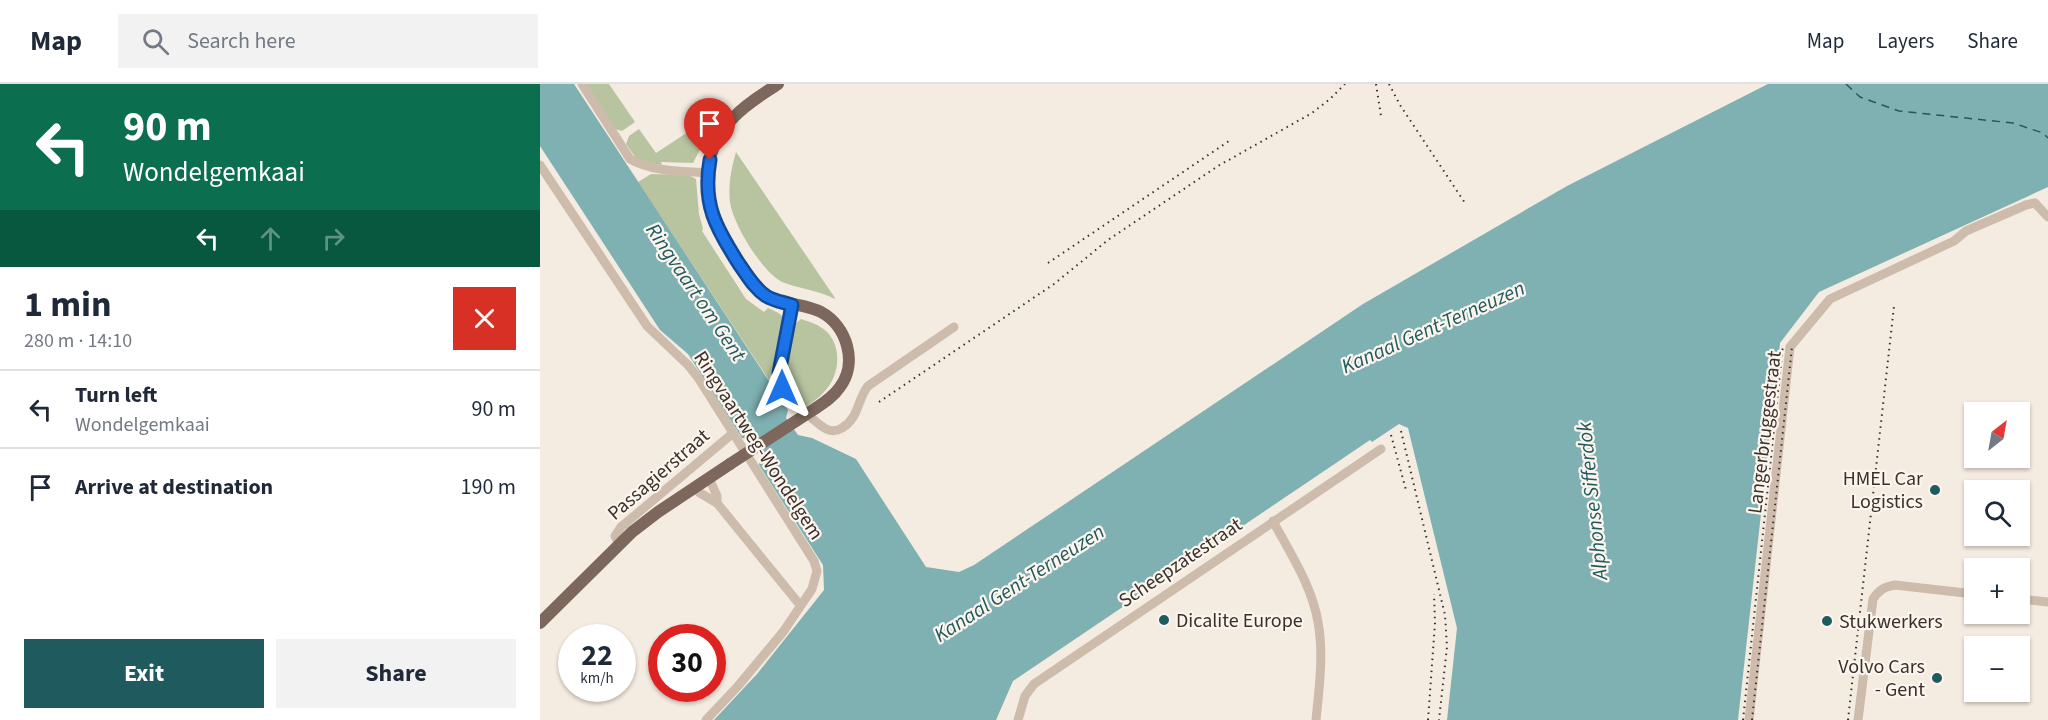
<!DOCTYPE html>
<html lang="en">
<head>
<meta charset="utf-8">
<style>
	:root { --surface:#fff; --page:#f2f2f3; --text:#1f2937; --muted:#747a83; --line:#e0e1e3; --accent:#1f5a5e }
	body { margin:0; font-family:"Source Sans 3",sans-serif; background:var(--page); color:var(--text); height:100vh; display:flex; flex-direction:column; font-size:22px; white-space:nowrap }
	* { box-sizing:border-box; margin:0 }
	p { font-size:20px; color:var(--muted) }
	.icon { flex:none; width:33px; height:33px; fill:none; stroke:currentColor; stroke-width:2; stroke-linecap:round; stroke-linejoin:round }
	.map { position:relative; flex:1; overflow:hidden }
	.sheet { display:flex; flex-direction:column; background:var(--surface); width:540px }
	.sheet>* { flex:none }
	.banner { background:#0b6e4f; color:#fff; overflow:hidden }
	.needle { width:39px; rotate:31deg }
	.controls { position:absolute; left:1424px; top:318px; display:grid; gap:12px }
	.controls a { display:grid; place-items:center; width:66px; height:66px; border-radius:0px; background:var(--surface); box-shadow:0 2px 4px #0004; font-size:30px }
	.speed { position:absolute; left:18px; top:540px; display:flex; gap:12px; font-size:30px; font-weight:700; text-align:center }
	.speed>* { display:grid; place-content:center; width:78px; height:78px; border-radius:50%; background:var(--surface); box-shadow:0 2px 4px #0004; line-height:1 }
	.speed small { font-size:15px; font-weight:400 }
	.speed .limit { border:9px solid #d22; background:#fff; color:#111 }
	.pin { position:absolute; display:grid; place-items:center; width:51px; height:51px; color:#fff; margin:-62px -26px; border-radius:50% 50% 50% 0; rotate:-45deg; box-shadow:0 0 6px #0007 }
	.pin .icon { rotate:45deg }
	.me { position:absolute; width:66px; margin:-33px; rotate:0deg; stroke-linejoin:round; filter:drop-shadow(0 0 4px #0008) }
	.turn { display:flex; align-items:center; gap:21px; height:126px; padding:0 24px; font-size:27px }
	.turn .icon { width:78px; height:78px; stroke-width:2.5 }
	.turn b { display:block; font-size:42px; line-height:51px }
	.lanes { display:flex; align-items:center; height:57px; padding:0 24px; background:#0003; justify-content:center; gap:30px; direction:ltr }
	.lanes .off { opacity:.35 }
	.round { display:grid; place-items:center; flex:none; width:63px; height:63px; border-radius:0px; background:var(--page) }
	.overview { display:flex; align-items:center; justify-content:space-between; height:102px; padding:0 24px }
	h1 { font-size:36px; font-weight:700; line-height:45px }
	.cta { display:flex; gap:12px; margin-top:auto; padding:12px 24px }
	.cta a { flex:1; height:69px; border-radius:0px; background:var(--accent); color:#fff; font-size:24px; font-weight:700; line-height:69px; text-align:center }
	.cta a+a { background:var(--page); color:var(--text) }
	ul { padding:0; list-style:none }
	li { display:flex; align-items:center; gap:18px; height:78px; padding:0 24px; border-top:2px solid var(--line) }
	li div { flex:1 }
	li b { display:block; font-size:22px }
	li em { font-style:normal }
	header { display:flex; align-items:center; gap:36px; box-sizing:border-box; height:84px; padding:0 30px; background:var(--surface); border-bottom:2px solid var(--line) }
	header strong { font-size:28px }
	nav { display:flex; gap:33px; margin-inline-start:auto; font-size:21px }
	.search { width:420px; height:54px; background:var(--page); display:flex; align-items:center; gap:15px; box-sizing:border-box; padding:0 21px; border-radius:0px; color:var(--muted); font-size:22px }
	main { display:flex; flex:1; min-height:0 }
	.map>svg:first-child { display:block }
	.green { fill:#b8c4a0 }
	.water { fill:#7fb0b2 }
	.lines { fill:none; stroke-linecap:round; stroke-linejoin:round }
	.ferry { stroke:#1f5a5e; stroke-width:1.5; stroke-dasharray:8 6; stroke-linecap:butt }
	.minor { stroke:#cdbbac; stroke-width:9 }
	.major { stroke:#7d675c; stroke-width:12 }
	.rail { stroke:#3b302b; stroke-width:2; stroke-dasharray:1.5 4.5; stroke-linecap:butt }
	.major-bridge { stroke:#7d675c; stroke-width:12 }
	.route-casing { stroke:#114b97; stroke-width:15 }
	.route { stroke:#1a73e8; stroke-width:10 }
	.poi-dot { fill:#1f5a5e; stroke:#fbf5ee; stroke-width:2 }
	.labels { text-anchor:middle; stroke-width:4.5; stroke-linejoin:round; paint-order:stroke }
	.street-label { font-size:20px; fill:#3b302b; stroke:#fbf5ee }
	.poi-label { font-size:20px; fill:#3b302b; stroke:#fbf5ee; text-anchor:end }
	.water-label { font-size:21px; font-style:italic; fill:#1f5a5e; stroke:#fbf5ee }
</style>
</head>
<body>
<header>
<strong>Map</strong>
<div class="search"><svg class="icon" aria-label="search" viewBox="0 0 24 24"><circle cx="10" cy="10" r="6"/><path d="M15 15l6 6"/></svg>Search here</div>
<nav><a>Map</a><a>Layers</a><a>Share</a></nav>
</header>
<main>
<section class="sheet">
<div class="banner">
<div class="turn"><svg class="icon" aria-label="left" viewBox="0 0 24 24"><path d="M17 20v-9H6M10 6l-5 5 5 5"/></svg><div><b>90 m</b>Wondelgemkaai</div></div>
<div class="lanes"><svg class="icon" aria-label="left" viewBox="0 0 24 24"><path d="M17 20v-9H6M10 6l-5 5 5 5"/></svg><svg class="icon off" aria-label="ahead" viewBox="0 0 24 24"><path d="M12 20V5M6 11l6-6 6 6"/></svg><svg class="icon off" aria-label="right" viewBox="0 0 24 24"><path d="M7 20v-9h11M14 6l5 5-5 5"/></svg></div>
</div>
<div class="overview"><div><h1>1 min</h1><p>280 m · 14:10</p></div><a class="round" style="background:#d93025;color:#fff"><svg class="icon" aria-label="close" viewBox="0 0 24 24"><path d="M6 6l12 12M18 6L6 18"/></svg></a></div>
<ul>
<li><svg class="icon" aria-label="left" viewBox="0 0 24 24"><path d="M17 20v-9H6M10 6l-5 5 5 5"/></svg><div><b>Turn left</b><p>Wondelgemkaai</p></div><em>90 m</em></li>
<li><svg class="icon" aria-label="arrive" viewBox="0 0 24 24"><path d="M6 21V4h12l-3 4 3 4H6"/></svg><div><b>Arrive at destination</b></div><em>190 m</em></li>
</ul>
<div class="cta"><a>Exit</a><a>Share</a></div>
</section>
<div class="map">
<svg width="1508" height="636" viewBox="0 0 1508 636">
	<rect width="100%" height="100%" fill="#f4ebe1"/>
	<!-- green -->
	<path class="green" d="M 46,0 L 69,0 L 95,38 L 82,47 L 75,45 Z
		M 180,27 L 153,79 L 121,78 L 122,81 L 98,77 L 86,60 L 89,52 L 99,45 L 116,69 Z
		M 196,68 L 295,214 L 295,215 C 278,206 259,205 242,198 C 222,188 193,140 190,118 C 188,101 191,85 196,68 Z
		M 111,90 L 148,91 L 156,95 L 159,130 L 163,145 L 162,147 L 206,215 L 224,228 L 228,224 C 232,226 238,228 241,231 C 250,241 233,283 229,296 L 98,98 Z
		M 261,235 C 270,238 280,241 287,248 C 303,264 299,293 284,308 C 279,314 272,318 266,323 L 249,305 L 243,287 L 255,240 Z"/>
	<!-- water -->
	<path class="water" d="M 0,0 L 34,0 L 248,326 L 246,334 L 258,351 L 272,354 L 316,375 L 386,483 L 419,488 L 434,481 L 823,220 L 1027,102 L 1228,0 L 1508,0 L 1508,103 L 1279,208 L 1240,259 L 1198,636 L 907,636 L 917,544 L 868,344 L 859,340 L 832,358 L 830,356 L 473,597 L 456,636 L 174,636 L 217,590 L 284,506 L 283,481 L 219,381 L 221,371 L 211,356 L 202,354 L 148,270 L 120,246 L 0,62 Z"/>
	<g class="lines">
		<!-- ferry -->
		<path class="ferry" d="M 1306,0 L 1320,13 L 1359,27 L 1473,39 L 1503,49 L 1508,54"/>
		<!-- minor -->
		<path class="minor" d="M 42,0 L 90,75 C 113,88 141,87 167,89
			M 0,81 L 107,242 L 148,281 L 159,295 L 274,477 L 277,487 L 272,505 L 243,548 L 198,602 L 166,636
			M 252,221 C 249,239 235,287 241,303 C 247,316 264,326 274,336 C 282,343 291,351 302,344 C 319,334 317,316 328,302 L 414,243
			M 169,394 L 177,412 L 177,419
			M 154,404 L 160,409 L 177,419 L 260,521
			M 733,437 C 750,469 772,502 778,538 C 784,570 779,605 776,636
			M 79,460 L 75,452 L 81,443 L 192,350
			M 1479,515 L 1508,518
			M 478,636 L 485,612 L 494,600 L 841,365
			M 1209,636 L 1250,263 L 1290,215 L 1414,157 L 1426,147 L 1486,121 L 1495,119 L 1508,133
			M 1318,636 L 1333,515 C 1339,506 1344,503 1355,501 L 1434,510"/>
		<!-- major -->
		<path class="major" d="M 238,0 C 223,10 207,19 194,33 C 155,74 162,123 191,167 C 200,180 208,197 221,207 C 238,222 262,218 281,228 C 307,242 318,279 300,303 C 294,312 285,318 276,324
			M 0,539 L 92,448 L 118,428 L 190,380"/>
		<!-- rail -->
		<path class="rail" d="M 836,0 L 841,32
			M 849,0 L 860,21 L 925,119
			M 508,179 L 692,55
			M 339,318 L 514,200 L 568,156 L 678,82 L 772,29 L 790,15 L 805,0
			M 861,347 L 905,531 L 907,563 L 899,636
			M 851,351 L 866,406
			M 888,636 L 895,539 L 894,510
			M 1203,636 L 1243,261
			M 1212,636 L 1252,263
			M 1308,636 L 1354,222"/>
		<!-- major-bridge -->
		<path class="major-bridge" d="M 190,380 L 276,324"/>
	</g>
	<g class="lines">
		<defs>
			<path id="route" d="M 170,76 C 162,120 176,144 199,180 C 207,191 214,204 226,212 C 234,217 243,218 252,221 L 239,289 L 242,304"/>
		</defs>
		<!-- route casing -->
		<use href="#route" class="route-casing"/>
		<!-- route -->
		<use href="#route" class="route"/>
	</g>
	<!-- markers -->
	<g class="poi-dot">
		<circle cx="1395" cy="406" r="6"/>
		<circle cx="624" cy="536" r="6"/>
		<circle cx="1287" cy="537" r="6"/>
		<circle cx="1397" cy="594" r="6"/>
	</g>
	<g class="labels">
		<!-- street labels -->
		<g class="street-label">
			<text transform="translate(1224 348) rotate(-83)" y="7">Langerbruggestraat</text>
			<text transform="translate(219 361) rotate(57)" y="7">Ringvaartweg-Wondelgem</text>
			<text transform="translate(118 390) rotate(-41)" y="7">Passagierstraat</text>
			<text transform="translate(640 478) rotate(-34)" y="7">Scheepzatestraat</text>
		</g>
		<!-- poi labels -->
		<g class="poi-label">
			<text x="1383" y="401">HMEL Car<tspan x="1383" dy="23">Logistics</tspan></text>
			<text x="636" y="543" text-anchor="start">Dicalite Europe</text>
			<text x="1299" y="544" text-anchor="start">Stukwerkers</text>
			<text x="1385" y="589">Volvo Cars<tspan x="1385" dy="23">- Gent</tspan></text>
		</g>
		<!-- water labels -->
		<g class="water-label">
			<text transform="translate(156 208) rotate(56)" y="7">Ringvaart om Gent</text>
			<text transform="translate(893 243) rotate(-24)" y="7">Kanaal Gent-Terneuzen</text>
			<text transform="translate(1052 417) rotate(-96)" y="7">Alphonse Sifferdok</text>
			<text transform="translate(479 499) rotate(-33)" y="7">Kanaal Gent-Terneuzen</text>
		</g>
	</g>
</svg>
<div class="controls">
<a><svg class="needle" viewBox="-14 -14 28 28"><path d="M0-13l5 13h-10z" fill="#e53935"/><path d="M0 13l5-13h-10z" fill="#747a83"/></svg></a>
<a><svg class="icon" aria-label="search" viewBox="0 0 24 24"><circle cx="10" cy="10" r="6"/><path d="M15 15l6 6"/></svg></a>
<a>+</a>
<a>−</a>
</div>
<div class="speed"><div>22<small>km/h</small></div><div class="limit">30</div></div>
<div class="pin" style="left:170px;top:76px;background:#d93025"><svg class="icon" aria-label="arrive" viewBox="0 0 24 24"><path d="M6 21V4h12l-3 4 3 4H6"/></svg></div>
<svg class="me" style="left:242px;top:304px" viewBox="-20 -20 40 40"><path d="M0-17L14 15 0 8-14 15z" fill="#1a73e8" stroke="#fff" stroke-width="4"/></svg>
</div>
</main>
</body>
</html>
